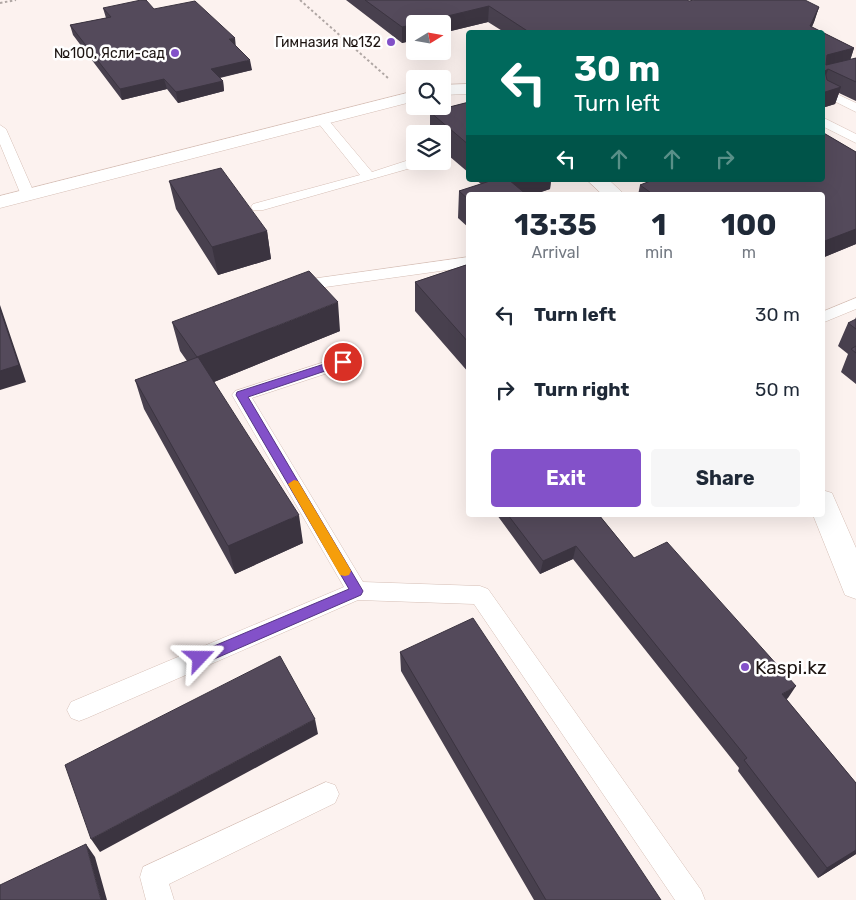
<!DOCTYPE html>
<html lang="en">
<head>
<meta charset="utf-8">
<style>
	:root { --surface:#fff; --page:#f6f6f7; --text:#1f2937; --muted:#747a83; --accent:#8351c9 }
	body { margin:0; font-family:Rubik,sans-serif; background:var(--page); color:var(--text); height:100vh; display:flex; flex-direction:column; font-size:19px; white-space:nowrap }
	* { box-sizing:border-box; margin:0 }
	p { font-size:16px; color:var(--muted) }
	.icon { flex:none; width:28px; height:28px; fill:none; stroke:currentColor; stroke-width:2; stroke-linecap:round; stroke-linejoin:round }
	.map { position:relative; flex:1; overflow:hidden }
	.panel { position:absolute; left:466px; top:192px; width:359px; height:325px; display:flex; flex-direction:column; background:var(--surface); border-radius:5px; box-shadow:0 5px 20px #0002 }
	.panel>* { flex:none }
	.hud { position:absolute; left:466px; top:30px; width:359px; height:152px; border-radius:5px; box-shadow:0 5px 20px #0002; background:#00695c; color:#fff; overflow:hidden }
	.needle { width:32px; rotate:79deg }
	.buttons { position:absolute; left:406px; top:15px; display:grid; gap:10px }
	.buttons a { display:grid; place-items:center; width:45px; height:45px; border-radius:5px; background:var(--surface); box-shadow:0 5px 20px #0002; font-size:25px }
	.pin { position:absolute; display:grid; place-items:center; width:42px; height:42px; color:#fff; margin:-21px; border:2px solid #fff; border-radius:50%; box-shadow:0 1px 5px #0007 }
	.me { position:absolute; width:55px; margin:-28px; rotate:67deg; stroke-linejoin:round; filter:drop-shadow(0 0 4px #0008) }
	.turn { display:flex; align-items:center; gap:18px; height:105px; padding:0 25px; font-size:22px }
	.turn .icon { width:65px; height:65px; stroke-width:2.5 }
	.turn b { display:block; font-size:35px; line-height:42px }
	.lanes { display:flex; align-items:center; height:48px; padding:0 25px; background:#0003; justify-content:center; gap:25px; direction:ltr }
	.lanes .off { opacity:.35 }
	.eta { display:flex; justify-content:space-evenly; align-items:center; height:85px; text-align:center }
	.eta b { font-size:30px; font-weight:700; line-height:35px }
	.cta { display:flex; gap:10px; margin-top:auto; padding:10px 25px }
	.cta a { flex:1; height:58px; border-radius:5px; background:var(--accent); color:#fff; font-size:20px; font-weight:700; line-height:58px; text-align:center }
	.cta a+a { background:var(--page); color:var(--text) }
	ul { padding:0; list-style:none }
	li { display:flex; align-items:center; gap:15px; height:75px; padding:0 25px }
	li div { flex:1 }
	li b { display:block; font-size:19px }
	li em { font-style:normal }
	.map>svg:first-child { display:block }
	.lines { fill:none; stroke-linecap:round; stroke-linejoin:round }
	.service-casing { stroke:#d6bfb6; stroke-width:1 }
	.minor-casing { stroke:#d6bfb6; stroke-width:1 }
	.path { stroke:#b0a7a4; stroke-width:2; stroke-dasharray:2.5 2.5; stroke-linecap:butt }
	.service { fill:#fff; fill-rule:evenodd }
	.minor { fill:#fff; fill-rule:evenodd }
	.wall { fill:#48404e }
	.shaded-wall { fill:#3b3440 }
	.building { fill:#544a5b; stroke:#3b3440 }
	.route { fill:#8351c9; stroke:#553583 }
	.slow { fill:#f59e0b }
	.poi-dot { fill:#8351c9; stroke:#fff; stroke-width:2 }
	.labels { text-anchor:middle; stroke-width:5; stroke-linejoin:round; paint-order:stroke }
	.far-poi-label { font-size:14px; fill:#1d1512; stroke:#fff; text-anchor:end }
	.near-poi-label { font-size:19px; fill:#1d1512; stroke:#fff; text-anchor:start }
</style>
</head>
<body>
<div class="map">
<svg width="856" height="900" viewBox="0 0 856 900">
	<rect width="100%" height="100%" fill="#fcf2ef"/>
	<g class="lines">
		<defs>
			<path id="service" d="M 822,87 L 856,103 L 856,112 L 822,95 Z
				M 321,115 L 325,116 L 372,172 L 415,158 L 415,161 L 426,161 L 425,164 L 263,210 L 253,210 L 251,207 L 253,204 L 360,175 L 315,119 Z
				M 822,117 L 856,134 L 856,143 L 822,126 Z
				M 0,125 L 6,129 L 35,195 L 33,198 L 23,198 L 21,195 L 0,144 Z
				M 469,257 L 469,267 L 311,289 L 305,287 L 303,284 L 305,281 L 311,279 Z
				M 856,298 L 856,309 L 822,323 L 822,312 Z
				M 343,356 L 349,358 L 352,362 L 349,366 L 252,398 L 363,582 L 480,586 L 488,589 L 701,890 L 705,900 L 675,900 L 474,604 L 358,600 L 87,718 L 79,721 L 71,718 L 67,710 L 71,702 L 344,587 L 232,395 L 235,391 Z
				M 326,782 L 335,785 L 339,794 L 335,803 L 169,884 L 174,900 L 146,900 L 140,877 L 143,867 Z"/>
			<path id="minor" d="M 469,84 L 469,94 L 442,95 L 442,85 Z
				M 415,91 L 415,101 L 0,208 L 0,196 Z
				M 587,180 L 609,180 L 625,195 L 603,195 Z
				M 822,490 L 832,493 L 856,548 L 856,599 L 845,595 L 813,515 L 822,515 Z"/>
		</defs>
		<!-- service casing -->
		<use href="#service" class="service-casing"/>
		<!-- minor casing -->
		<use href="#minor" class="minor-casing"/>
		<!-- path -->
		<path class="path" d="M 300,0 L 388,78
			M 0,3 L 16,0"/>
		<!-- service -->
		<use href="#service" class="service"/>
		<!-- minor -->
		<use href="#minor" class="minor"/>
	</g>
	<!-- wall -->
	<path class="wall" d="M 346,0 L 687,0 L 689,1 L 819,7 L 814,22 L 812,27 L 854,48 L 850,60 L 856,58 L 856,101 L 839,93 L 835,104 L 822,108 L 822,32 L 504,32 L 488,22 L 402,43 Z
		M 103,8 L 154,9 L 236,46 L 252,70 L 220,78 L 223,81 L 224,91 L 178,103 L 167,89 L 122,100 L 73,35 L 70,25 L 106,18 Z
		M 469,102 L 469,173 L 442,150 L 442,134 L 430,134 L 430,112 Z
		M 822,132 L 856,152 L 856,244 L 822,258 L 822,195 L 638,195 L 640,185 L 653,180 L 822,180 Z
		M 476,180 L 551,180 L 550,189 L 532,195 L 469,195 L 469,228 L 458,218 L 459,191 L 481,184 Z
		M 169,181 L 267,231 L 271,259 L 218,275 L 176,209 Z
		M 469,264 L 469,373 L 415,311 L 415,282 Z
		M 856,317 L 856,384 L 841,372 L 848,354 L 838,346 L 848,323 L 855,320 Z
		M 172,322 L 340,331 L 214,382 L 303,543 L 235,574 L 144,409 L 135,380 L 187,361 L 180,351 Z
		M 497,515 L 599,515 L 634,558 L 788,698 L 786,699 L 856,783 L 856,854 L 818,878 L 738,771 L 739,768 L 573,559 L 540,574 Z
		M 400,652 L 661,900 L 534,900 L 401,671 Z"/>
	<!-- shaded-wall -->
	<path class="shaded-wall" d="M 489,6 L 488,22 L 442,33 L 442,24 L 417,24 Z
		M 819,7 L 814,22 L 809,32 L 810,26 Z
		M 415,24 L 415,40 L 402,43 L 402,27 Z
		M 235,38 L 236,48 L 229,39 Z
		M 854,48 L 849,64 L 828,70 L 822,85 L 822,71 L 827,55 Z
		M 250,60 L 252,70 L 213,79 L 211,69 Z
		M 164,79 L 167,89 L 122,100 L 120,89 Z
		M 223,81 L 224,91 L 178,103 L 176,92 Z
		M 841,87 L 835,104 L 822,108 L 822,93 Z
		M 505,180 L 551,180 L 550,189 L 532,195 L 504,195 Z
		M 856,229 L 856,244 L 822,258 L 822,242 Z
		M 267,231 L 271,259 L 218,275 L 212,247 Z
		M 338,302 L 340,331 L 204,386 L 197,357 Z
		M 0,305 L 26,382 L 0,390 Z
		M 299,515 L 303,543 L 235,574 L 228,546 Z
		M 576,546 L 573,559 L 540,574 L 543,561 Z
		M 796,686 L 788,698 L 775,706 L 782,694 Z
		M 315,719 L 318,734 L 100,852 L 91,839 Z
		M 86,844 L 95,857 L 107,900 L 101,900 Z
		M 856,850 L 856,854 L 818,878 L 827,868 Z"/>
	<!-- building -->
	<path class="building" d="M 141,0 L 146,0 L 154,9 L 195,1 L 235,38 L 229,39 L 250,60 L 211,69 L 223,81 L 176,92 L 164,79 L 120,89 L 70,25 L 111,17 L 103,8 Z
		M 365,0 L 687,0 L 689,1 L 694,0 L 805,0 L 819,7 L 810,26 L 854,48 L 827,55 L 826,65 L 856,58 L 856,82 L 828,69 L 825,71 L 827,80 L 841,87 L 822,93 L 822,32 L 529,32 L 489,6 L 402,27 Z
		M 469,102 L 469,145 L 430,112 Z
		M 822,132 L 856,152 L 856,229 L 822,242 L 822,195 L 654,195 L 640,185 L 653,180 L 822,180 Z
		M 221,168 L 267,231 L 212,247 L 169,181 Z
		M 493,180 L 509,180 L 527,195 L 469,195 L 469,200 L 459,191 Z
		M 469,264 L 469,343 L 415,282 Z
		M 309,271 L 338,302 L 197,357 L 172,322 Z
		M 0,309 L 19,365 L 0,371 Z
		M 856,319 L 856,329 L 848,323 Z
		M 856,346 L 856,353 L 851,349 Z
		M 198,357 L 299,515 L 228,546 L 135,380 Z
		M 508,515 L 599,515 L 634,558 L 667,542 L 796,686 L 782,694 L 856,783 L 856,850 L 827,868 L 744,760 L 747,758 L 576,546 L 543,561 Z
		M 473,618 L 661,900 L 546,900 L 400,652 Z
		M 280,656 L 315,719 L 91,839 L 65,765 Z
		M 86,844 L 101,900 L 0,900 L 0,885 Z"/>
	<!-- route -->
	<path class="route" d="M 343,358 L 348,362 L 346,364 L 248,397 L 363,591 L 361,595 L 205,663 L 200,664 L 195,663 L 193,658 L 195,654 L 349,589 L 236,395 L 237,392 Z"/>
	<!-- slow -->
	<path class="slow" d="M 294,480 L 298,481 L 349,567 L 351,571 L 349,575 L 345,576 L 340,575 L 288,484 Z"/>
	<!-- markers -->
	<g class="poi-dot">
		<circle cx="391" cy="42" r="5"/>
		<circle cx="175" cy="53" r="5"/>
		<circle cx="745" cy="667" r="5"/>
	</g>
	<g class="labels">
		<!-- far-poi labels -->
		<g class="far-poi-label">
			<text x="381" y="47">Гимназия №132</text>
			<text x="165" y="58">№100, Ясли-сад</text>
		</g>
		<!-- near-poi labels -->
		<g class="near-poi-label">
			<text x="755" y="674">Kaspi.kz</text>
		</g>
	</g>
</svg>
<div class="buttons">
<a><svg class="needle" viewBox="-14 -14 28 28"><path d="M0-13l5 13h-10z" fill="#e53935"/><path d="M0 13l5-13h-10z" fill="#747a83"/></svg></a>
<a><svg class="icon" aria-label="search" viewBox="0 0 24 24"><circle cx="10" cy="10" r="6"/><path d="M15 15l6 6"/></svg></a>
<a><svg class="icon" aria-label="layers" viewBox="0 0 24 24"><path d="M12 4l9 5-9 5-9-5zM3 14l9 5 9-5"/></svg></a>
</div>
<div class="pin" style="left:343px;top:362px;background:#d93025"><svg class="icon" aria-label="arrive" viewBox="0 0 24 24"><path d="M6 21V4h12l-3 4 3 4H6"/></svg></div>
<svg class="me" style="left:200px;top:658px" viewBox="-20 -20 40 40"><path d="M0-17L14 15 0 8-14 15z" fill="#8351c9" stroke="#fff" stroke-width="4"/></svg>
<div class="hud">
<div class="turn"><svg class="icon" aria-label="left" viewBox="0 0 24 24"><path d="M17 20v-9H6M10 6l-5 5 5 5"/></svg><div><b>30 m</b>Turn left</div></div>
<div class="lanes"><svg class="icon" aria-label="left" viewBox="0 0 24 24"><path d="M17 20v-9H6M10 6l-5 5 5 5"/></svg><svg class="icon off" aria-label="ahead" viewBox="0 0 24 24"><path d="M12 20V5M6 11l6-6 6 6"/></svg><svg class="icon off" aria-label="ahead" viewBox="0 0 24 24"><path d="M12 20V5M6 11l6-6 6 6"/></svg><svg class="icon off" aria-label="right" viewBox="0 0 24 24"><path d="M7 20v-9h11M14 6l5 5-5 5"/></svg></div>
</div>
<section class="panel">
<div class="eta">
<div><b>13:35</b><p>Arrival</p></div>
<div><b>1</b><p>min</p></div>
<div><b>100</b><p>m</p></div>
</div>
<ul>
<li><svg class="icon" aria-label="left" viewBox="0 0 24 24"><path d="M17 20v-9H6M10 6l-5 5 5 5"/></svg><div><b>Turn left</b></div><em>30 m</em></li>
<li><svg class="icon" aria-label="right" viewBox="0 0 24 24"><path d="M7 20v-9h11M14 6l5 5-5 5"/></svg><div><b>Turn right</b></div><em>50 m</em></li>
</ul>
<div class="cta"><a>Exit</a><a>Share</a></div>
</section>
</div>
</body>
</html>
